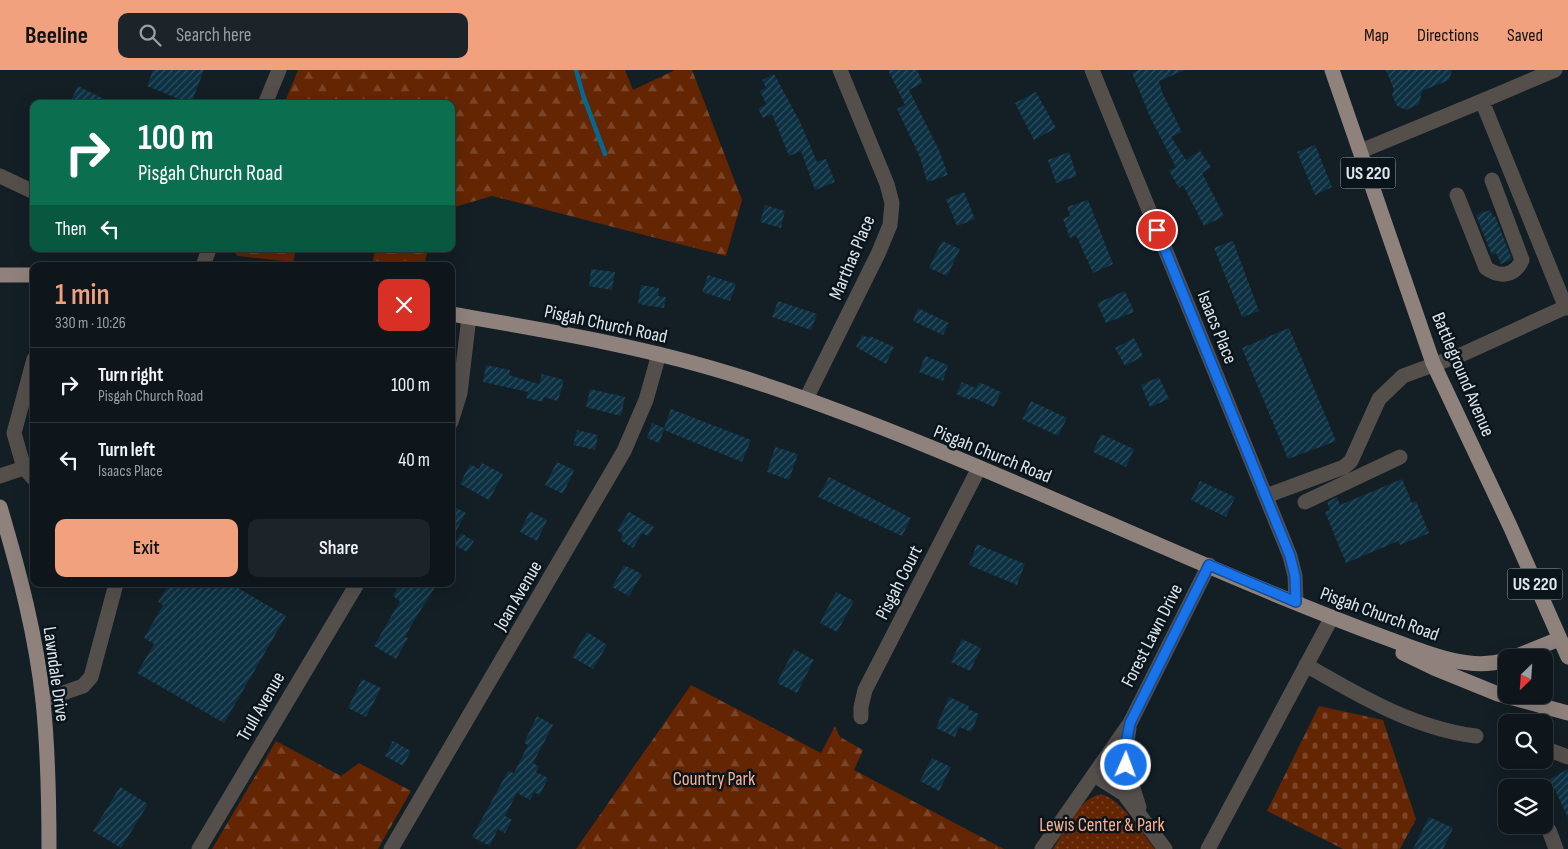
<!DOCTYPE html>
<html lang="en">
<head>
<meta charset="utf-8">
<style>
	:root { --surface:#0e161c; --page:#1c2329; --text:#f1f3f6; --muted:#9b9fa3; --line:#2e353b; --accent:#f2a17e }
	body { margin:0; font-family:"Sofia Sans Condensed",sans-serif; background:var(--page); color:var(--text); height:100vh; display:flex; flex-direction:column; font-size:19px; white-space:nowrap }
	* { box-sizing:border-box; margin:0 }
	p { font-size:16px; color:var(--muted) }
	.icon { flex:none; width:28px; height:28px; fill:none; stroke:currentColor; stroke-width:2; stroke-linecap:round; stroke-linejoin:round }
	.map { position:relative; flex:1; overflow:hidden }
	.details { position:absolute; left:30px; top:192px; width:425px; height:325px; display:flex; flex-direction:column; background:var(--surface); border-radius:10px; box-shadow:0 5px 20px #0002,0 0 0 1px var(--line) }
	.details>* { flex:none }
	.top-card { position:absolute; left:30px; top:30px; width:425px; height:152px; border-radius:10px; box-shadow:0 5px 20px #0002,0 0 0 1px var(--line); background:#0b6e4f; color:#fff; overflow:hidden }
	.needle { width:32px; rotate:205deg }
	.buttons { position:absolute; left:1498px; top:579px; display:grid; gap:10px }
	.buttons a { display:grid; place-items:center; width:55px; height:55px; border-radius:10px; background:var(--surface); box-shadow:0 5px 20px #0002,0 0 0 1px var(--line); font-size:25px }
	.pin { position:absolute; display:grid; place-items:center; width:42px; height:42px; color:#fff; margin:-21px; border:2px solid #fff; border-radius:50%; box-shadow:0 1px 5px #0007 }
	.me { position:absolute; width:55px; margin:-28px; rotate:2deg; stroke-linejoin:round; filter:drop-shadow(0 0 4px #0008) }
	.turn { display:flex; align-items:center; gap:18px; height:105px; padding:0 25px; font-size:22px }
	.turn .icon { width:65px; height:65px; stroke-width:2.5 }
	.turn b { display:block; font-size:35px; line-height:42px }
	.then { display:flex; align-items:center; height:48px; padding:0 25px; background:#0003; gap:10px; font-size:19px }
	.round { display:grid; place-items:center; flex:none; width:52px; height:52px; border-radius:10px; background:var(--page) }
	.summary { display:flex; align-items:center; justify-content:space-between; height:85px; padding:0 25px }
	h1 { font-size:30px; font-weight:600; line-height:38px; color:var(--accent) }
	.cta { display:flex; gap:10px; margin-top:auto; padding:10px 25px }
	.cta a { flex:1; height:58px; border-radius:10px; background:var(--accent); color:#111; font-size:20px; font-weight:600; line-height:58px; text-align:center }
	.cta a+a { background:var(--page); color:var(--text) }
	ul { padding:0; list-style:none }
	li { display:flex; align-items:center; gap:15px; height:75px; padding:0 25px; border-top:1px solid var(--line) }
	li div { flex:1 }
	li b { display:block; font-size:19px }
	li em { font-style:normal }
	header { display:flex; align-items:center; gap:30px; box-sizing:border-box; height:70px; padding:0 25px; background:var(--accent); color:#111 }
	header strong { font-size:24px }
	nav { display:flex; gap:28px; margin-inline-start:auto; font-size:18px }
	.search { width:350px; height:45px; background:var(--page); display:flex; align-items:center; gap:12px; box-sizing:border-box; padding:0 18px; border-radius:10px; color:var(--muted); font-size:19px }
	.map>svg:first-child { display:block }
	.grass { fill:url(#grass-dots) }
	.forest { fill:url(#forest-firs) }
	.cemetery { fill:url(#cemetery-stones) }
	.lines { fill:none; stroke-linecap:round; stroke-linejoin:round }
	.stream { stroke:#016a94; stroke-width:4.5 }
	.building { fill:url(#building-hatch) }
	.minor { stroke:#554f4c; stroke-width:15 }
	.major { stroke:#8f827c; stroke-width:15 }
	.route-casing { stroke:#114b97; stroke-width:12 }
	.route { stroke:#1a73e8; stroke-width:9 }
	.labels { text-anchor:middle; stroke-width:5; stroke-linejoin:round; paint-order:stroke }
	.shield { fill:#0a151b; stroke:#9fa8ad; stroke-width:1 }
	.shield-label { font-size:18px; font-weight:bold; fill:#dfe7ec }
	.street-label { font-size:19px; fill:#dfe7ec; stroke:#0a151b }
	.park-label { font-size:19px; fill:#fab192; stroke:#0a151b }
</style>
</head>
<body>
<header>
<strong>Beeline</strong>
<div class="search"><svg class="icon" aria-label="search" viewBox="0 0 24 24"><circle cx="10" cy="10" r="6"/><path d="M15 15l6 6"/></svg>Search here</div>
<nav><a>Map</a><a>Directions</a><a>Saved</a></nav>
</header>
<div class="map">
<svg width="1568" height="779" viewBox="0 0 1568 779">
	<defs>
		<pattern id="grass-dots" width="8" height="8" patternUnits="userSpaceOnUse" patternTransform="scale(1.25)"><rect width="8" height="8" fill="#642503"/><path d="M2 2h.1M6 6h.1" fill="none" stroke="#7a4528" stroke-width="1.8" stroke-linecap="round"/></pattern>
		<pattern id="forest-firs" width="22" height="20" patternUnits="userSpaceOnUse" patternTransform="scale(1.25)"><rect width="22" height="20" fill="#642503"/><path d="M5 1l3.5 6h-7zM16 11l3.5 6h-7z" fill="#7a4528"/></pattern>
		<pattern id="cemetery-stones" width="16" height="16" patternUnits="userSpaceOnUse" patternTransform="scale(1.25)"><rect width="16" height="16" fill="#642503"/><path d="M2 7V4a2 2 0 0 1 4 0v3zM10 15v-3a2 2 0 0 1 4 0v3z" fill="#7a4528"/></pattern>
		<pattern id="building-hatch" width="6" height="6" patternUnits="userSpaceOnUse" patternTransform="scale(1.25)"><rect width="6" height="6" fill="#0d3143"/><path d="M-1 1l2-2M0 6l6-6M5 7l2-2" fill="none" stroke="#304f5e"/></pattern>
	</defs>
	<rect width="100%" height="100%" fill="#131e25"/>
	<!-- grass -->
	<path class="grass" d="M 1101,724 C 1121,729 1142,763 1155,779 L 1053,779 C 1065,760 1078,729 1101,724 Z"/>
	<!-- forest -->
	<path class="forest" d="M 298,0 L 625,0 L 633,20 L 675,0 L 692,0 L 742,130 L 726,186 L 492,126 L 451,138 L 451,34 L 284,34 Z
		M 231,179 L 296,179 L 293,192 L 238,186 Z
		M 375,179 L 428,179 L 424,196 L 372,196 Z
		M 691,615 L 821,683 L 835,656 L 840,667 L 863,680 L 854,700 L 1004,779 L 576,779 Z
		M 276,671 L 341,706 L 359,693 L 411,721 L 378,779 L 212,779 Z"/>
	<!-- cemetery -->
	<path class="cemetery" d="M 1319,636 L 1383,650 L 1416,749 L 1400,779 L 1343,779 L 1267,741 Z"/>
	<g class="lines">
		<!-- stream -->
		<path class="stream" d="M 576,0 L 583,25 L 605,84"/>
	</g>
	<!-- building -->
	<path class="building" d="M 153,0 L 204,0 L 191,34 L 147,16 Z
		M 888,0 L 917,0 L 923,13 L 909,20 L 939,80 L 948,105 L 927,112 L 920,87 L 897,39 L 905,35 Z
		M 1139,0 L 1185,0 L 1159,11 L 1162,22 L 1182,62 L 1171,67 L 1186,90 L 1200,81 L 1211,97 L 1202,103 L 1224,146 L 1204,156 L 1183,115 L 1179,118 L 1169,101 L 1176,97 L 1151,49 L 1132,3 Z
		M 1386,0 L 1452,0 L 1449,10 L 1422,21 L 1419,34 L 1406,40 L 1397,36 L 1392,25 L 1394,20 Z
		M 774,4 L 800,52 L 817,92 L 826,89 L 835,112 L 815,120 L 801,81 L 789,86 L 772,44 L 763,48 L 758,39 L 766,34 L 760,21 L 766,18 L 762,10 Z
		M 78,16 L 114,34 L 69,34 Z
		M 1036,22 L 1056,58 L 1034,70 L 1015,33 Z
		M 1315,75 L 1332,117 L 1315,125 L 1297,82 Z
		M 1069,82 L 1077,106 L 1056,113 L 1048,90 Z
		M 964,122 L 975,149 L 957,156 L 946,129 Z
		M 1088,130 L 1113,194 L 1093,203 L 1076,165 L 1070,168 L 1063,149 L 1070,146 L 1067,137 Z
		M 765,135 L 785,141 L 781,158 L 760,152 Z
		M 1490,140 L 1493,147 L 1495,146 L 1512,189 L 1501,194 L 1496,183 L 1492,185 L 1476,145 Z
		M 942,171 L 960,179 L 947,206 L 929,198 Z
		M 1233,171 L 1259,241 L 1242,247 L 1214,178 Z
		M 591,199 L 615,202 L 612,220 L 589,216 Z
		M 708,205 L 736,214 L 730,231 L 702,222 Z
		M 641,215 L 659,218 L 658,226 L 666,227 L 664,238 L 638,234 Z
		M 1125,221 L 1134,242 L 1106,253 L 1097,233 Z
		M 778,231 L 817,244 L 811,260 L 772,247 Z
		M 918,238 L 949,253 L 943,265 L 913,251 Z
		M 1289,258 L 1336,371 L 1288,389 L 1242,278 Z
		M 862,265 L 869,268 L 870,266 L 894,277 L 886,294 L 856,277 Z
		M 1134,268 L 1143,286 L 1125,296 L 1115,278 Z
		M 925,286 L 948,295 L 943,311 L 919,302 Z
		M 486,295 L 510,300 L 509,305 L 539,314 L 542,304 L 564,310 L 558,331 L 544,327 L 543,332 L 526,328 L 528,322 L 483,312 Z
		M 1159,307 L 1169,329 L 1150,337 L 1141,315 Z
		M 962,312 L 976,318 L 979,312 L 1001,322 L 994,337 L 971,327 L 970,330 L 956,324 Z
		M 590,319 L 625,327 L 621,346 L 586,337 Z
		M 1031,331 L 1067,348 L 1058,366 L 1022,349 Z
		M 671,339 L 751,370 L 742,392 L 664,360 L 659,373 L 647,368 L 652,353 L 664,358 Z
		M 577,360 L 598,365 L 595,380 L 573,375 Z
		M 1101,364 L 1134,379 L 1126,397 L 1093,382 Z
		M 775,377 L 798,384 L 789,410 L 767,402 Z
		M 557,392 L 574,400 L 563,424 L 545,415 Z
		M 482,393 L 503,404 L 489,430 L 460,414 L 470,394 L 479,399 Z
		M 829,407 L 911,448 L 902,466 L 818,427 Z
		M 1402,409 L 1412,433 L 1416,431 L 1429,463 L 1400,475 L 1398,471 L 1346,493 L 1325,442 L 1330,440 L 1327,432 L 1337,427 L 1340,435 Z
		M 1200,411 L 1235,427 L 1226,447 L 1191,430 Z
		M 451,435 L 466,443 L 451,470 Z
		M 530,441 L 547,450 L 537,471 L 520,462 Z
		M 629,442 L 654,457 L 648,466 L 642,463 L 633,478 L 620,470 L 623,465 L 617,460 Z
		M 461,463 L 474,471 L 467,482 L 454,475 Z
		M 977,474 L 1025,494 L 1017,515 L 969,495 Z
		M 624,495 L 642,504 L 629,526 L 612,517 Z
		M 169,514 L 231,514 L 286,546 L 224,653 L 137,603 L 154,574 L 144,568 L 163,535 L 158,532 Z
		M 400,514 L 437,514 L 412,554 L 405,567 L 408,568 L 396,589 L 374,576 L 400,531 L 393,526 Z
		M 836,522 L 854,531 L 837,562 L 820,553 Z
		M 587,562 L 607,575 L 593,599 L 572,587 Z
		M 962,569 L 981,578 L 970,601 L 951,592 Z
		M 794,579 L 814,590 L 797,623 L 777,613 Z
		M 362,609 L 381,618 L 366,647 L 348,638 Z
		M 949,627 L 969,636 L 968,639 L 979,644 L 971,662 L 959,657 L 955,667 L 936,658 Z
		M 537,646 L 553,655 L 533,693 L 539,696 L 536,702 L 548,708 L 540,725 L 534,722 L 530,730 L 517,723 L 505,746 L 512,750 L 505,763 L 498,759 L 490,776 L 472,767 L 508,701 L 514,703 L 528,675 L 524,673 Z
		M 393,671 L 411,681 L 403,696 L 385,686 Z
		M 932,688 L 951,697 L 939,721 L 920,711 Z
		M 1568,699 L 1568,748 L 1550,709 Z
		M 120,717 L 148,734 L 121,778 L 93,761 Z
		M 1429,747 L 1453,758 L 1443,779 L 1413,779 Z"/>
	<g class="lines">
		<!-- minor -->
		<path class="minor" d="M 1092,0 L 1290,486 L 1295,506 L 1296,532
			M 1482,31 L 1555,0
			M 265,34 L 279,0
			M 1361,81 L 1482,31 L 1566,238
			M 0,106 L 34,122
			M 1457,125 L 1486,198 C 1500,208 1515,206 1522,190 L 1492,110
			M 203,196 L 209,179
			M 34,289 L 14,363 L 24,398 L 34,409
			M 806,329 L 878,184 L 890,155 L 892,133 L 887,114 L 840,0
			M 451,352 L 460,323 L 469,247
			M 0,406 L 24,398
			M 1266,426 L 1344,397 L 1351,391 L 1379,329 L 1403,306 L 1463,284 L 1568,236
			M 1305,432 L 1400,387
			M 1306,595 C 1360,626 1413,658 1476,666
			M 43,630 L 83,616 L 91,607 L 116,514
			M 861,647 L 861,637 L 865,620 L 979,398
			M 1129,658 C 1123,690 1129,707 1139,737
			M 1544,678 L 1568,687
			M 1094,705 L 1124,724 L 1165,779
			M 1549,760 L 1556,779
			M 199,779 L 357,514
			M 391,779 L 624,381 L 646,330 L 659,284
			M 1042,779 L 1130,653 L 1209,495
			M 1208,779 L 1332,547"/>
		<!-- major -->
		<path class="major" d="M 1332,0 L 1433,293 L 1510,456 L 1568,587
			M 0,205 L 34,205
			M 451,244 C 550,261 648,277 744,308 C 965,380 1172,489 1389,569 C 1424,582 1468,602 1506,590
			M 0,437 C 19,501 36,565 43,631 C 48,680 49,729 49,779
			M 1403,583 L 1434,598 L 1498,624 L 1568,643
			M 1512,588 L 1559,569"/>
	</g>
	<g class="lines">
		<defs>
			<path id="route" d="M 1126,695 L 1125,679 L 1130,653 L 1209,495 L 1296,532 L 1295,506 L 1290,486 L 1157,160"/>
		</defs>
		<!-- route casing -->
		<use href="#route" class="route-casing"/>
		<!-- route -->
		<use href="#route" class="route"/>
	</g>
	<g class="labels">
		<!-- shield labels -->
		<g class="shield">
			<rect x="1340.5" y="87.5" width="55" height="31" rx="4"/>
			<rect x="1507.5" y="498.5" width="55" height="31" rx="4"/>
		</g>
		<g class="shield-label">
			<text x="1368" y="109">US 220</text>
			<text x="1535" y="520">US 220</text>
		</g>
		<!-- street labels -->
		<g class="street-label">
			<text transform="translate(851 187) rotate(-67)" y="7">Marthas Place</text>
			<text transform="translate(606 253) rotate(12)" y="7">Pisgah Church Road</text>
			<text transform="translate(1218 257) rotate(68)" y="7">Isaacs Place</text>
			<text transform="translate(1464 304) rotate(67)" y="7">Battleground Avenue</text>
			<text transform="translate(993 383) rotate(22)" y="7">Pisgah Church Road</text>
			<text transform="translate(898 512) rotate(-63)" y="7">Pisgah Court</text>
			<text transform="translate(517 525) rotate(-60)" y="7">Joan Avenue</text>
			<text transform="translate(1380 543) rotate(20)" y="7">Pisgah Church Road</text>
			<text transform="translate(1151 565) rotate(-63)" y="7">Forest Lawn Drive</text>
			<text transform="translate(57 604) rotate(82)" y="7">Lawndale Drive</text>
			<text transform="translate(260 636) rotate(-60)" y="7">Trull Avenue</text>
		</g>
		<!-- park labels -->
		<g class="park-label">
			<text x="714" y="715">Country Park</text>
			<text x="1102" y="761">Lewis Center &amp; Park</text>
		</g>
	</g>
</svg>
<div class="buttons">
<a><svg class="needle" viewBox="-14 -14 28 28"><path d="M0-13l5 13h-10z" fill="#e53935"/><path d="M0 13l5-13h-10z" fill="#9b9fa3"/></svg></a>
<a><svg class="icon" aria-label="search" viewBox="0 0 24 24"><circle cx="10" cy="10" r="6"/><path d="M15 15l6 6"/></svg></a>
<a><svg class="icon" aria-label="layers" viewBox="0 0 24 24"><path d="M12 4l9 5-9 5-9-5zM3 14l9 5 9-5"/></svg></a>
</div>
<div class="pin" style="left:1157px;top:160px;background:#d93025"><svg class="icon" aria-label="arrive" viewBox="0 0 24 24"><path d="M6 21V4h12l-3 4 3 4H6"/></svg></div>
<svg class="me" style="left:1126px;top:695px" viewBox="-20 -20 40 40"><circle r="17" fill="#1a73e8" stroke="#fff" stroke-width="3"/><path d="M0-11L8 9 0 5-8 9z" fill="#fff"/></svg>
<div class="top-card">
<div class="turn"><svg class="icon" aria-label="right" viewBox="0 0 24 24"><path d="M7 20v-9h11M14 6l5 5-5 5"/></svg><div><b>100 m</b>Pisgah Church Road</div></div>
<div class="then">Then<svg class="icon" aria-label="left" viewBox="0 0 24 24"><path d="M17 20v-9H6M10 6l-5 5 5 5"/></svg></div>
</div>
<section class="details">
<div class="summary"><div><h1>1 min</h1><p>330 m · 10:26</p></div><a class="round" style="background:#d93025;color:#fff"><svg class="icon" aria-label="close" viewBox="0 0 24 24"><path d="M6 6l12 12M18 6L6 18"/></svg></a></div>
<ul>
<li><svg class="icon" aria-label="right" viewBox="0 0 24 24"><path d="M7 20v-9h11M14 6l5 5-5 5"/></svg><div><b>Turn right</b><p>Pisgah Church Road</p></div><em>100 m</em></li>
<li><svg class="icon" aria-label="left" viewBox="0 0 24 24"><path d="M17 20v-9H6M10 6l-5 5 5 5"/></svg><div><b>Turn left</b><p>Isaacs Place</p></div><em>40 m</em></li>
</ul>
<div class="cta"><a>Exit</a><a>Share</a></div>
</section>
</div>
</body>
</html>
